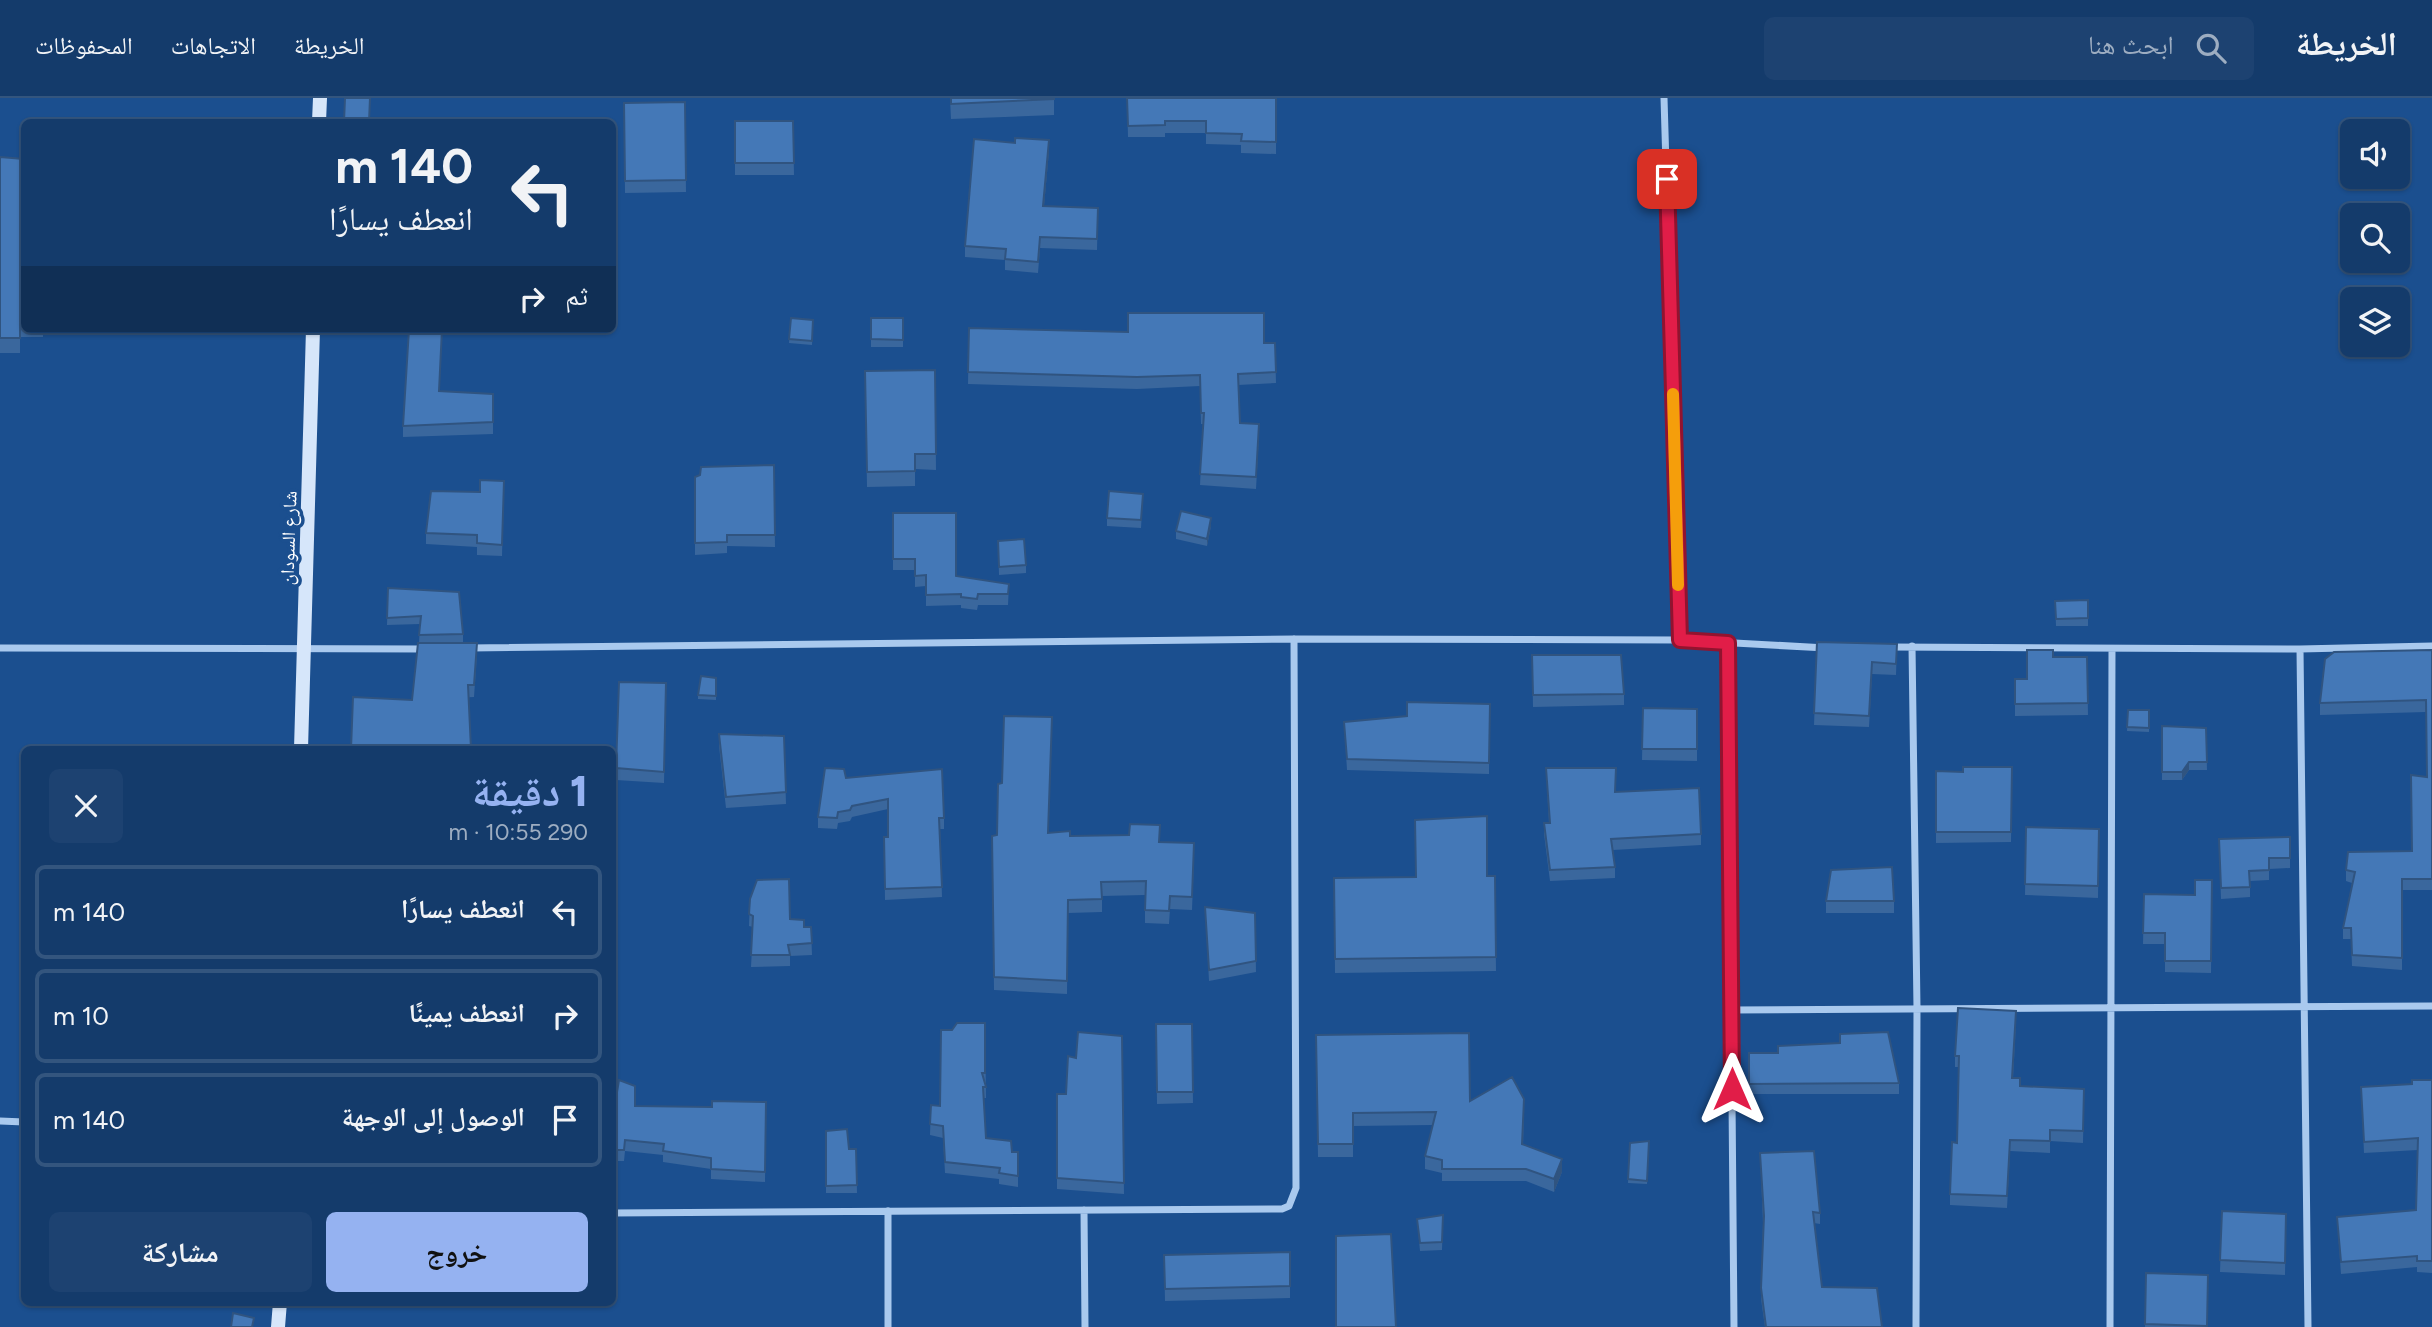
<!DOCTYPE html>
<html lang="ar">
<head>
<meta charset="utf-8">
<style>
	:root { --surface:#143b6b; --page:#1d4271; --text:#f1f3f6; --muted:#9dadc1; --line:#33557e; --accent:#95b2f1 }
	body { margin:0; font-family:Figtree,"Noto Naskh Arabic",sans-serif; background:var(--page); color:var(--text); direction:rtl; height:100vh; display:flex; flex-direction:column; font-size:26px; white-space:nowrap }
	* { box-sizing:border-box; margin:0 }
	p { font-size:23px; color:var(--muted) }
	.icon { flex:none; width:38px; height:38px; fill:none; stroke:currentColor; stroke-width:2; stroke-linecap:round; stroke-linejoin:round }
	.map { position:relative; flex:1; overflow:hidden; direction:ltr }
	.drawer { position:absolute; left:21px; top:648px; width:595px; height:560px; display:flex; flex-direction:column; background:var(--surface); border-radius:10px; box-shadow:0 2px 5px #0004,0 0 0 2px var(--line); direction:rtl }
	.drawer>* { flex:none }
	.banner { position:absolute; left:21px; top:21px; width:595px; height:214px; border-radius:10px; box-shadow:0 2px 5px #0004,0 0 0 2px var(--line); direction:rtl; background:#143b6b; color:var(--text); overflow:hidden }
	.fabs { position:absolute; left:2340px; top:21px; display:grid; gap:14px }
	.fabs a { display:grid; place-items:center; width:70px; height:70px; border-radius:10px; background:var(--surface); box-shadow:0 2px 5px #0004,0 0 0 2px var(--line); font-size:35px }
	.pin { position:absolute; display:grid; place-items:center; width:60px; height:60px; color:#fff; margin:-30px; border-radius:14px; box-shadow:0 4px 10px #0006 }
	.me { position:absolute; width:77px; margin:-38px; rotate:0deg; stroke-linejoin:round; filter:drop-shadow(0 0 5px #0008) }
	.turn { display:flex; align-items:center; gap:24px; height:147px; padding:0 28px; font-size:32px }
	.turn .icon { width:91px; height:91px; stroke-width:2.5 }
	.turn b { display:block; font-size:49px; line-height:60px }
	.then { display:flex; align-items:center; height:66px; padding:0 28px; background:#0003; gap:14px; font-size:26px }
	.round { display:grid; place-items:center; flex:none; width:74px; height:74px; border-radius:10px; background:var(--page) }
	.summary { display:flex; align-items:center; justify-content:space-between; height:119px; padding:0 28px }
	h1 { font-size:42px; font-weight:800; line-height:52px; color:var(--accent) }
	.cta { display:flex; gap:14px; margin-top:auto; padding:14px 28px }
	.cta a { flex:1; height:80px; border-radius:10px; background:var(--accent); color:#111; font-size:28px; font-weight:800; line-height:80px; text-align:center }
	.cta a+a { background:var(--page); color:var(--text) }
	ul { padding:0; list-style:none }
	li { display:flex; align-items:center; gap:21px; height:94px; margin:0 14px 10px; padding:0 14px; border:4px solid var(--line); border-radius:10px }
	li div { flex:1 }
	li b { display:block; font-size:26px }
	li em { font-style:normal }
	header { display:flex; align-items:center; gap:42px; box-sizing:border-box; height:98px; padding:0 35px; background:var(--surface); border-bottom:2px solid var(--line) }
	header strong { font-size:33px }
	nav { display:flex; gap:38px; margin-inline-start:auto; font-size:24px }
	.search { width:490px; height:63px; background:var(--page); display:flex; align-items:center; gap:18px; box-sizing:border-box; padding:0 24px; border-radius:10px; color:var(--muted); font-size:26px }
	.map>svg:first-child { display:block }
	.lines { fill:none; stroke-linecap:round; stroke-linejoin:round }
	.minor { stroke:#a9c9ee; stroke-width:7 }
	.secondary { stroke:#d6e6fa; stroke-width:14 }
	.wall { fill:#3a679d }
	.shaded-wall { fill:#305480 }
	.building { fill:#4478b7; stroke:#305480; stroke-width:2 }
	.route-casing { stroke:#92132f; stroke-width:18 }
	.route { stroke:#e11d48; stroke-width:12 }
	.slow { stroke:#f59e0b; stroke-width:12 }
	.labels { text-anchor:middle; stroke-width:7; stroke-linejoin:round; paint-order:stroke }
	.street-label { font-size:19px; fill:#fff; stroke:#1b4f8f }
</style>
</head>
<body>
<header>
<strong>الخريطة</strong>
<div class="search"><svg class="icon" aria-label="search" viewBox="0 0 24 24"><circle cx="10" cy="10" r="6"/><path d="M15 15l6 6"/></svg>ابحث هنا</div>
<nav><a>الخريطة</a><a>الاتجاهات</a><a>المحفوظات</a></nav>
</header>
<div class="map">
<svg width="2432" height="1229" viewBox="0 0 2432 1229">
	<rect width="100%" height="100%" fill="#1b4f8f"/>
	<g class="lines">
		<!-- minor -->
		<path class="minor" d="M 1664,0 L 1680,542
			M 1728,545 L 1734,1229
			M 1912,548 L 1917,910 L 1916,1229
			M 1890,549 L 2300,551 L 2432,548
			M 0,550 L 426,551
			M 470,550 L 1294,541 L 1680,542 L 1826,550
			M 2300,551 L 2308,1229
			M 1731,912 L 2432,908
			M 0,1023 L 24,1024
			M 1084,1112 L 1085,1229
			M 612,1115 L 1282,1111 L 1289,1108 L 1296,1090 L 1294,541
			M 888,1229 L 888,1113
			M 2110,1229 L 2112,551"/>
		<!-- secondary -->
		<path class="secondary" d="M 319,24 L 320,0
			M 301,651 L 313,231
			M 278,1229 L 280,1204"/>
	</g>
	<!-- wall -->
	<path class="wall" d="M 950,0 L 1054,0 L 1054,17 L 951,21 Z
		M 1127,0 L 1276,0 L 1276,56 L 1241,55 L 1241,47 L 1206,46 L 1206,35 L 1165,35 L 1165,39 L 1128,39 Z
		M 685,4 L 686,94 L 625,95 L 624,5 Z
		M 735,23 L 793,23 L 794,77 L 735,77 Z
		M 1049,53 L 1044,108 L 1098,110 L 1097,152 L 1040,150 L 1038,175 L 1005,172 L 1005,162 L 965,159 L 965,148 Z
		M 0,59 L 24,61 L 24,231 L 43,231 L 43,239 L 20,239 L 20,255 L 0,255 Z
		M 791,220 L 813,222 L 812,247 L 789,245 Z
		M 871,220 L 903,220 L 903,249 L 871,249 Z
		M 969,230 L 1275,245 L 1276,285 L 1238,287 L 1240,325 L 1259,337 L 1256,391 L 1200,387 L 1203,326 L 1201,326 L 1200,288 L 1137,291 L 968,286 Z
		M 935,272 L 936,372 L 915,371 L 915,388 L 867,389 L 865,273 Z
		M 440,294 L 493,296 L 493,336 L 403,339 L 403,328 Z
		M 774,367 L 775,449 L 727,448 L 727,455 L 695,457 L 695,379 Z
		M 504,383 L 502,458 L 477,457 L 477,449 L 426,446 L 426,435 L 480,394 Z
		M 1143,396 L 1141,430 L 1107,428 L 1107,420 Z
		M 893,415 L 956,478 L 1009,486 L 1008,507 L 978,507 L 977,512 L 961,510 L 961,507 L 926,508 L 926,488 L 915,489 L 915,472 L 893,472 Z
		M 1211,428 L 1207,448 L 1176,441 L 1176,433 Z
		M 998,443 L 1026,467 L 1026,475 L 999,477 Z
		M 388,490 L 463,536 L 463,544 L 419,545 L 420,526 L 387,527 Z
		M 2088,502 L 2088,528 L 2056,528 L 2055,503 Z
		M 1817,544 L 1897,546 L 1896,577 L 1872,576 L 1869,629 L 1814,627 Z
		M 2432,552 L 2432,792 L 2402,792 L 2402,872 L 2352,868 L 2351,841 L 2343,841 L 2343,830 L 2352,785 L 2346,783 L 2346,772 L 2412,753 L 2427,679 L 2426,614 L 2320,617 L 2320,605 Z
		M 477,556 L 474,599 L 412,602 Z
		M 1532,557 L 1624,596 L 1624,607 L 1533,609 Z
		M 2087,559 L 2088,617 L 2015,618 L 2015,581 L 2027,581 Z
		M 716,580 L 716,602 L 698,601 L 698,597 Z
		M 666,585 L 664,685 L 616,682 L 616,670 Z
		M 1490,606 L 1489,676 L 1347,672 L 1344,624 L 1407,618 Z
		M 1643,610 L 1697,611 L 1697,663 L 1642,662 Z
		M 2128,612 L 2149,612 L 2149,634 L 2127,633 Z
		M 2162,628 L 2206,630 L 2207,672 L 2189,672 L 2182,682 L 2162,682 Z
		M 1052,633 L 1048,735 L 1070,738 L 1160,744 L 1194,759 L 1192,812 L 1170,811 L 1169,826 L 1145,825 L 1145,797 L 1102,798 L 1102,814 L 1068,815 L 1067,896 L 994,892 L 992,738 L 997,737 L 1002,685 Z
		M 719,636 L 784,638 L 786,706 L 726,710 L 719,648 Z
		M 2012,669 L 2011,744 L 1936,745 L 1936,673 L 1963,674 Z
		M 1546,670 L 1616,694 L 1701,736 L 1701,747 L 1613,752 L 1615,769 L 1615,780 L 1550,783 L 1544,736 L 1544,725 L 1549,725 Z
		M 846,680 L 944,720 L 944,731 L 940,731 L 942,799 L 885,802 L 884,739 L 888,739 L 888,711 L 852,719 L 850,723 L 838,725 L 837,731 L 818,730 L 818,719 Z
		M 2026,729 L 2099,731 L 2098,800 L 2025,797 Z
		M 2290,739 L 2290,770 L 2269,771 L 2269,782 L 2250,783 L 2250,799 L 2221,801 L 2219,741 Z
		M 1495,778 L 1496,873 L 1335,875 L 1334,780 Z
		M 2212,782 L 2211,875 L 2165,874 L 2165,846 L 2143,846 L 2144,796 L 2195,797 Z
		M 750,801 L 804,829 L 811,829 L 812,857 L 790,858 L 790,868 L 751,869 L 753,829 L 749,828 Z
		M 1826,803 L 1894,803 L 1894,815 L 1826,815 Z
		M 1205,809 L 1255,815 L 1256,874 L 1209,883 Z
		M 985,925 L 986,1000 L 984,1000 L 986,1040 L 1012,1054 L 1018,1054 L 1018,1089 L 999,1086 L 999,1081 L 945,1075 L 943,1040 L 930,1037 L 931,1007 L 940,1008 L 952,932 Z
		M 2016,925 L 2013,980 L 2020,988 L 2084,991 L 2083,1045 L 2050,1043 L 2050,1055 L 2010,1053 L 2007,1110 L 1950,1107 L 1950,1096 L 1957,1045 L 1959,969 L 1955,969 L 1955,958 Z
		M 1156,926 L 1192,926 L 1193,1005 L 1157,1006 Z
		M 1316,937 L 1470,1003 L 1524,1014 L 1523,1047 L 1562,1074 L 1554,1094 L 1526,1083 L 1442,1083 L 1442,1075 L 1425,1071 L 1425,1058 L 1433,1027 L 1353,1028 L 1353,1059 L 1318,1059 Z
		M 1122,938 L 1124,1096 L 1057,1091 L 1057,996 L 1066,996 L 1076,960 Z
		M 1840,945 L 1899,985 L 1899,996 L 1749,996 L 1749,955 L 1778,955 Z
		M 2432,982 L 2432,1175 L 2417,1174 L 2417,1169 L 2341,1176 L 2337,1119 L 2416,1112 L 2418,1052 L 2364,1055 L 2361,989 L 2412,986 Z
		M 612,994 L 635,1008 L 712,1009 L 766,1004 L 765,1084 L 711,1081 L 711,1071 L 663,1064 L 663,1057 L 625,1053 L 624,1063 L 612,1063 Z
		M 826,1033 L 849,1051 L 856,1051 L 857,1095 L 826,1095 Z
		M 1649,1043 L 1647,1086 L 1628,1085 L 1630,1045 Z
		M 1760,1055 L 1820,1115 L 1820,1126 L 1814,1125 L 1822,1189 L 1882,1229 L 1765,1229 L 1761,1201 L 1763,1125 Z
		M 2222,1113 L 2286,1116 L 2285,1177 L 2220,1174 Z
		M 1443,1117 L 1442,1152 L 1420,1153 L 1417,1121 Z
		M 1164,1157 L 1290,1188 L 1290,1200 L 1165,1203 Z
		M 2146,1175 L 2208,1177 L 2207,1229 L 2145,1229 Z"/>
	<!-- shaded-wall -->
	<path class="shaded-wall" d="M 1049,42 L 1049,53 L 1043,119 L 1043,108 Z
		M 1211,420 L 1211,428 L 1207,448 L 1207,441 Z
		M 2189,664 L 2189,672 L 2182,682 L 2182,674 Z
		M 1562,1061 L 1562,1074 L 1554,1094 L 1554,1081 Z"/>
	<!-- building -->
	<path class="building" d="M 345,0 L 370,0 L 369,24 L 344,24 Z
		M 951,0 L 1054,0 L 1054,1 L 951,6 Z
		M 1127,0 L 1276,0 L 1276,44 L 1241,43 L 1242,36 L 1206,35 L 1206,23 L 1165,23 L 1165,27 L 1128,28 Z
		M 685,4 L 686,82 L 625,83 L 624,5 Z
		M 735,23 L 793,23 L 794,65 L 735,65 Z
		M 1015,40 L 1049,42 L 1043,108 L 1098,110 L 1097,141 L 1040,139 L 1038,164 L 1005,161 L 1006,151 L 965,148 L 974,41 L 1015,45 Z
		M 0,59 L 24,61 L 24,224 L 20,224 L 20,240 L 0,240 Z
		M 1128,215 L 1264,215 L 1264,245 L 1275,245 L 1276,274 L 1238,276 L 1240,325 L 1259,326 L 1256,379 L 1200,376 L 1204,315 L 1201,315 L 1200,277 L 1137,279 L 968,274 L 969,230 L 1128,234 Z
		M 791,220 L 813,222 L 812,243 L 789,241 Z
		M 871,220 L 903,220 L 903,242 L 871,241 Z
		M 409,231 L 442,231 L 439,293 L 493,296 L 493,324 L 403,328 Z
		M 935,272 L 936,356 L 915,356 L 915,373 L 867,374 L 865,273 Z
		M 774,367 L 775,437 L 727,437 L 727,444 L 695,445 L 695,379 L 700,377 L 701,369 Z
		M 480,382 L 504,383 L 502,447 L 477,445 L 477,437 L 426,435 L 431,393 L 480,394 Z
		M 1109,393 L 1143,396 L 1141,422 L 1107,420 Z
		M 1181,413 L 1211,420 L 1207,441 L 1176,433 Z
		M 893,415 L 956,415 L 956,478 L 1009,486 L 1008,496 L 978,496 L 977,501 L 961,499 L 961,496 L 926,497 L 926,477 L 915,478 L 915,461 L 893,461 Z
		M 1024,441 L 1026,467 L 999,469 L 998,443 Z
		M 388,490 L 459,494 L 463,536 L 419,537 L 421,518 L 387,520 Z
		M 2088,502 L 2088,520 L 2056,521 L 2055,503 Z
		M 1817,544 L 1897,546 L 1896,566 L 1872,564 L 1869,618 L 1814,615 Z
		M 418,545 L 477,545 L 474,587 L 468,587 L 471,651 L 351,651 L 353,599 L 412,602 Z
		M 2027,552 L 2053,552 L 2053,559 L 2087,559 L 2088,605 L 2015,606 L 2015,581 L 2027,581 Z
		M 2432,552 L 2432,781 L 2402,781 L 2402,860 L 2352,857 L 2351,830 L 2343,830 L 2355,774 L 2346,772 L 2348,754 L 2412,753 L 2411,677 L 2427,679 L 2426,602 L 2320,605 L 2325,561 L 2334,554 Z
		M 1532,557 L 1621,557 L 1624,596 L 1533,597 Z
		M 701,578 L 716,580 L 716,598 L 698,597 Z
		M 619,584 L 666,585 L 664,674 L 616,670 Z
		M 1407,604 L 1490,606 L 1489,665 L 1347,661 L 1344,624 L 1407,618 Z
		M 1643,610 L 1697,611 L 1697,651 L 1642,651 Z
		M 2128,612 L 2149,612 L 2149,630 L 2127,629 Z
		M 1004,618 L 1052,619 L 1048,735 L 1070,733 L 1070,738 L 1129,737 L 1130,726 L 1160,727 L 1159,744 L 1194,745 L 1192,799 L 1170,798 L 1169,813 L 1145,812 L 1146,783 L 1101,784 L 1102,801 L 1068,802 L 1067,883 L 994,879 L 992,738 L 997,737 L 998,686 L 1002,685 Z
		M 2162,628 L 2206,630 L 2207,664 L 2189,664 L 2182,674 L 2162,674 Z
		M 719,636 L 784,638 L 786,694 L 726,699 Z
		M 1963,669 L 2012,669 L 2011,734 L 1936,734 L 1936,673 L 1963,674 Z
		M 825,670 L 844,671 L 846,680 L 942,671 L 944,720 L 939,720 L 942,789 L 885,791 L 884,739 L 888,739 L 888,701 L 852,708 L 850,712 L 838,714 L 837,720 L 818,719 Z
		M 1546,670 L 1616,670 L 1615,694 L 1699,690 L 1701,736 L 1611,741 L 1615,769 L 1550,772 L 1544,725 L 1550,725 Z
		M 1487,718 L 1487,778 L 1495,778 L 1496,859 L 1335,861 L 1334,780 L 1416,779 L 1415,722 Z
		M 2026,729 L 2099,731 L 2098,788 L 2025,786 Z
		M 2290,739 L 2290,760 L 2269,760 L 2269,772 L 2249,773 L 2250,789 L 2221,790 L 2219,741 Z
		M 1892,769 L 1894,803 L 1826,803 L 1831,772 Z
		M 789,781 L 790,821 L 804,822 L 804,829 L 811,829 L 812,845 L 788,847 L 790,857 L 751,857 L 753,818 L 749,816 L 750,801 L 757,782 Z
		M 2195,782 L 2212,782 L 2211,863 L 2165,863 L 2165,835 L 2143,835 L 2144,796 L 2195,797 Z
		M 1205,809 L 1255,815 L 1256,863 L 1209,872 Z
		M 1958,910 L 2016,913 L 2012,980 L 2020,980 L 2020,988 L 2084,991 L 2083,1033 L 2050,1032 L 2050,1043 L 2010,1042 L 2007,1098 L 1950,1096 L 1952,1044 L 1957,1045 L 1959,958 L 1955,958 Z
		M 957,925 L 985,925 L 985,975 L 982,975 L 986,989 L 983,989 L 986,1040 L 1011,1043 L 1012,1054 L 1018,1054 L 1018,1078 L 999,1075 L 1000,1070 L 945,1064 L 943,1028 L 930,1026 L 931,1007 L 940,1008 L 941,932 L 952,932 Z
		M 1156,926 L 1192,926 L 1193,994 L 1157,994 Z
		M 1078,934 L 1122,938 L 1124,1085 L 1057,1080 L 1057,996 L 1066,996 L 1068,958 L 1076,960 Z
		M 1888,934 L 1899,985 L 1749,986 L 1749,955 L 1778,955 L 1778,948 L 1840,945 L 1840,936 Z
		M 1469,935 L 1470,1003 L 1512,979 L 1524,1001 L 1522,1046 L 1562,1061 L 1554,1081 L 1526,1071 L 1442,1071 L 1442,1062 L 1425,1058 L 1436,1014 L 1353,1015 L 1353,1046 L 1318,1046 L 1316,937 Z
		M 619,982 L 635,988 L 635,1008 L 712,1009 L 712,1003 L 766,1004 L 765,1074 L 711,1071 L 711,1060 L 663,1053 L 664,1046 L 625,1042 L 624,1052 L 612,1052 L 612,994 L 617,994 Z
		M 2412,982 L 2432,982 L 2432,1163 L 2417,1163 L 2417,1158 L 2341,1164 L 2337,1119 L 2416,1112 L 2418,1040 L 2364,1044 L 2361,989 L 2412,986 Z
		M 847,1031 L 849,1051 L 856,1051 L 857,1087 L 826,1088 L 826,1033 Z
		M 1649,1043 L 1647,1083 L 1628,1081 L 1630,1045 Z
		M 1814,1053 L 1820,1115 L 1813,1114 L 1822,1189 L 1877,1190 L 1882,1229 L 1766,1229 L 1761,1190 L 1764,1118 L 1760,1055 Z
		M 2222,1113 L 2286,1116 L 2285,1165 L 2220,1162 Z
		M 1443,1117 L 1442,1144 L 1420,1145 L 1417,1121 Z
		M 1391,1136 L 1396,1229 L 1336,1229 L 1336,1138 Z
		M 1290,1154 L 1290,1188 L 1165,1191 L 1164,1157 Z
		M 2146,1175 L 2208,1177 L 2207,1228 L 2145,1226 Z
		M 233,1215 L 254,1220 L 252,1229 L 231,1229 Z"/>
	<g class="lines">
		<defs>
			<path id="route" d="M 1667,81 L 1680,542 L 1728,545 L 1732,991"/>
		</defs>
		<!-- route casing -->
		<use href="#route" class="route-casing"/>
		<!-- route -->
		<use href="#route" class="route"/>
		<!-- slow -->
		<path class="slow" d="M 1673,296 L 1678,487"/>
	</g>
	<g class="labels">
		<!-- street labels -->
		<g class="street-label">
			<text transform="translate(288 440) rotate(-88)" y="7">شارع السودان</text>
		</g>
	</g>
</svg>
<div class="fabs">
<a><svg class="icon" aria-label="sound" viewBox="0 0 24 24"><path d="M4 9h4l5-4v14l-5-4H4zM17 9q2 3 0 6"/></svg></a>
<a><svg class="icon" aria-label="search" viewBox="0 0 24 24"><circle cx="10" cy="10" r="6"/><path d="M15 15l6 6"/></svg></a>
<a><svg class="icon" aria-label="layers" viewBox="0 0 24 24"><path d="M12 4l9 5-9 5-9-5zM3 14l9 5 9-5"/></svg></a>
</div>
<div class="pin" style="left:1667px;top:81px;background:#d93025"><svg class="icon" aria-label="arrive" viewBox="0 0 24 24"><path d="M6 21V4h12l-3 4 3 4H6"/></svg></div>
<svg class="me" style="left:1732px;top:991px" viewBox="-20 -20 40 40"><path d="M0-17L14 15 0 8-14 15z" fill="#e11d48" stroke="#fff" stroke-width="4"/></svg>
<div class="banner">
<div class="turn"><svg class="icon" aria-label="left" viewBox="0 0 24 24"><path d="M17 20v-9H6M10 6l-5 5 5 5"/></svg><div><b>140 m</b>انعطف يسارًا</div></div>
<div class="then">ثم<svg class="icon" aria-label="right" viewBox="0 0 24 24"><path d="M7 20v-9h11M14 6l5 5-5 5"/></svg></div>
</div>
<section class="drawer">
<div class="summary"><div><h1>1 دقيقة</h1><p>290 m · 10:55</p></div><a class="round"><svg class="icon" aria-label="close" viewBox="0 0 24 24"><path d="M6 6l12 12M18 6L6 18"/></svg></a></div>
<ul>
<li><svg class="icon" aria-label="left" viewBox="0 0 24 24"><path d="M17 20v-9H6M10 6l-5 5 5 5"/></svg><div><b>انعطف يسارًا</b></div><em>140 m</em></li>
<li><svg class="icon" aria-label="right" viewBox="0 0 24 24"><path d="M7 20v-9h11M14 6l5 5-5 5"/></svg><div><b>انعطف يمينًا</b></div><em>10 m</em></li>
<li><svg class="icon" aria-label="arrive" viewBox="0 0 24 24"><path d="M6 21V4h12l-3 4 3 4H6"/></svg><div><b>الوصول إلى الوجهة</b></div><em>140 m</em></li>
</ul>
<div class="cta"><a>خروج</a><a>مشاركة</a></div>
</section>
</div>
</body>
</html>
